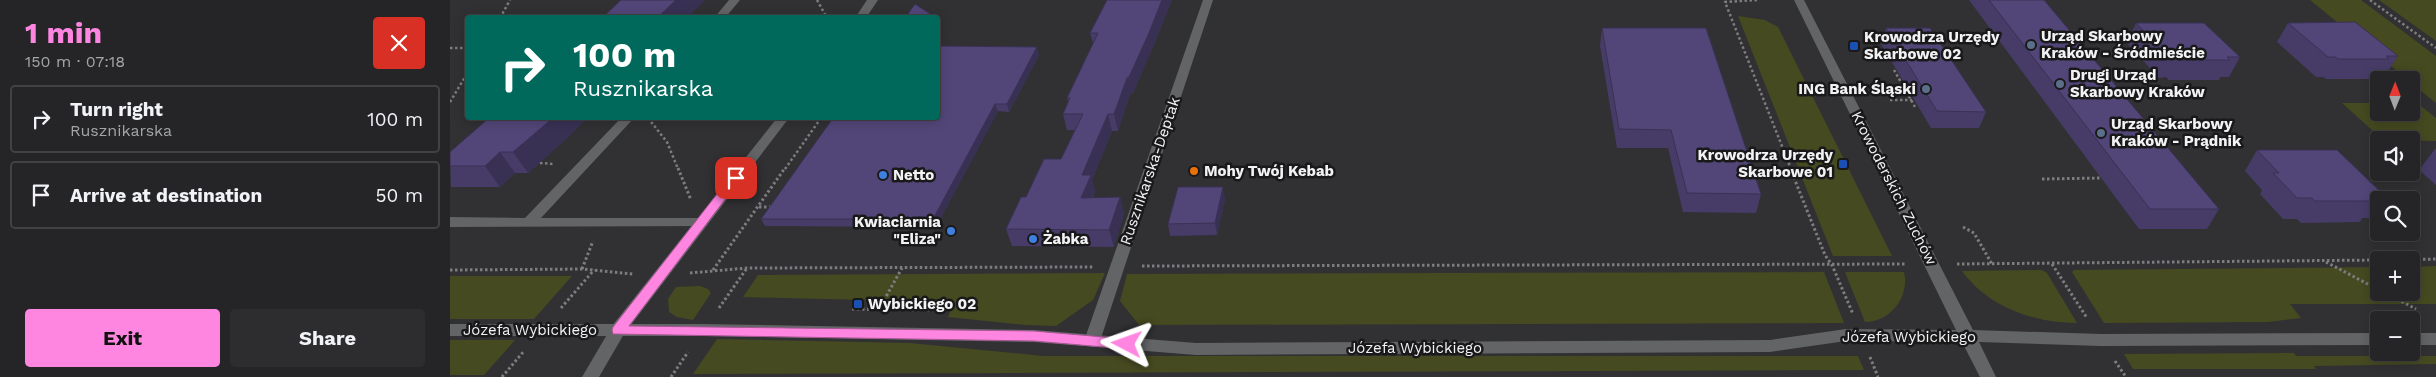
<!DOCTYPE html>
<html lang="en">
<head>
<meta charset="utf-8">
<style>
	:root { --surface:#252527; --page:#2d2d2f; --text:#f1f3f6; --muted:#a3a5a7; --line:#424244; --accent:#fe86e1 }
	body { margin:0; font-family:"Work Sans",sans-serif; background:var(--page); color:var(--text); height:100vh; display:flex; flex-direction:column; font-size:19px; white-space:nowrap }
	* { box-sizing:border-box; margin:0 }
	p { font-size:16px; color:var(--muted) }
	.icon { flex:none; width:28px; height:28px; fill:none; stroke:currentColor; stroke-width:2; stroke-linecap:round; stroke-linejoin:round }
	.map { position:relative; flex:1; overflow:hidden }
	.details { display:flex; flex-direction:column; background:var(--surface); width:450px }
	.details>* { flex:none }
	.hud { position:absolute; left:15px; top:15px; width:475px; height:105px; border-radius:5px; box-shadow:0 2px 12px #0003,0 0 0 1px var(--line); background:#00695c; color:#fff; overflow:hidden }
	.needle { width:32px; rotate:1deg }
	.controls { position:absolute; left:1920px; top:71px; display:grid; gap:10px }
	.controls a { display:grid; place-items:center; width:50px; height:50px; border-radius:5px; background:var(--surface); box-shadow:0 2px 12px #0003,0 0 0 1px var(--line); font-size:25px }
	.pin { position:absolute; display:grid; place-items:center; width:42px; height:42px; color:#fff; margin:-21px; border-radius:10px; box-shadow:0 2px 8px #0006 }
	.me { position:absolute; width:55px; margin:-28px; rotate:274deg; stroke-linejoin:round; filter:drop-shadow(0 0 4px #0008) }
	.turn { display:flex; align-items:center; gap:18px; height:105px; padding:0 25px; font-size:22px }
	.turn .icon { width:65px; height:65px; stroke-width:2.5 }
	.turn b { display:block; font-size:35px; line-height:42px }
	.round { display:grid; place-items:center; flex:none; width:52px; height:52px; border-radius:5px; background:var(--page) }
	.head { display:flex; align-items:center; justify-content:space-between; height:85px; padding:0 25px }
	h1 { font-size:30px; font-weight:700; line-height:38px; color:var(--accent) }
	.cta { display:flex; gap:10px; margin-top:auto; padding:10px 25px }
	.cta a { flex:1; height:58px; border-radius:5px; background:var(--accent); color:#111; font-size:20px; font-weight:700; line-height:58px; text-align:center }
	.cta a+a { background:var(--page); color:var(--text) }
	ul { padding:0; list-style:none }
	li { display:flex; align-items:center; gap:15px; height:68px; margin:0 10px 8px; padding:0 15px; border:2px solid var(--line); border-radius:5px }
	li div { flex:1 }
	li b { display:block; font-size:19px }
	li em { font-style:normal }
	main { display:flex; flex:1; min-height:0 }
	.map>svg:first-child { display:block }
	.green { fill:#464a20 }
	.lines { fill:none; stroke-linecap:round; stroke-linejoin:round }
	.path-far1 { stroke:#7d7d80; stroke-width:2.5; stroke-dasharray:2.5 2.5; stroke-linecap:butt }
	.path { stroke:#7d7d80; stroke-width:3; stroke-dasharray:2.5 2.5; stroke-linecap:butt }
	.service { fill:#636466; fill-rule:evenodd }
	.minor { fill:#636466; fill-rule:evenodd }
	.tertiary { fill:#636466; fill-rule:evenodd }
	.wall { fill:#473c67 }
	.shaded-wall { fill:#393154 }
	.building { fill:#524678; stroke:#393154 }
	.route { fill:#fe86e1; stroke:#a55792 }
	.service-dot { fill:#5c6f8a; stroke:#19191a; stroke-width:2 }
	.transit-dot { fill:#1a4fb4; stroke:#19191a; stroke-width:2 }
	.food-dot { fill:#e8710a; stroke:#19191a; stroke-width:2 }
	.shop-dot { fill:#3f7fe0; stroke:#19191a; stroke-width:2 }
	.labels { text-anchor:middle; stroke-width:5; stroke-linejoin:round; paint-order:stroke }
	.poi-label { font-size:15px; font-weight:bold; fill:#f2f1f4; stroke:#19191a; text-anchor:start }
	.street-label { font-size:15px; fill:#f2f1f4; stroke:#19191a }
</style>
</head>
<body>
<main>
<section class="details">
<div class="head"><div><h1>1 min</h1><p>150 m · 07:18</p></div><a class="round" style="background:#d93025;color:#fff"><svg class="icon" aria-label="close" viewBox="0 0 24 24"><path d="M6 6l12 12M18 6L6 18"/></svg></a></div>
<ul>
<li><svg class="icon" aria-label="right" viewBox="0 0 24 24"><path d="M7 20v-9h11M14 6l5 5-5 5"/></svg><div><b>Turn right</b><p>Rusznikarska</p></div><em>100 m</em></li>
<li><svg class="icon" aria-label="arrive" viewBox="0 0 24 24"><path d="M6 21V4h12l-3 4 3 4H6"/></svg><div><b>Arrive at destination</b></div><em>50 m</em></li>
</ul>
<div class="cta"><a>Exit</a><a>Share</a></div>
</section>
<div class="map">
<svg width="1986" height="377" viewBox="0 0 1986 377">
	<rect width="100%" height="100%" fill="#313134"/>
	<!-- green -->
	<path class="green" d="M 1860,0 L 1911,0 L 1986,56 L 1986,103 L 1961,83 L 1961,80 L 1958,80 Z
		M 1930,0 L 1986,0 L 1986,41 L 1929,0 Z
		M 1288,16 L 1315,20 L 1328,27 L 1442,256 L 1383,256 Z
		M 1892,103 L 1929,103 L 1929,112 L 1961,112 L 1961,103 L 1967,103 L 1986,118 L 1986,141 L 1933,140 Z
		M 1986,266 L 1986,304 L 1840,304 L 1851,318 L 1818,322 L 1654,323 L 1622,272 L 1624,270 L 1929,267 L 1929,292 L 1961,292 L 1961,267 Z
		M 1592,270 L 1597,273 L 1627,323 C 1584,323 1538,307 1512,271 Z
		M 1374,272 L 1394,323 L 689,325 L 670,301 L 677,274 Z
		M 1395,272 L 1454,272 C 1460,296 1441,322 1415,322 Z
		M 655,273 L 643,300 L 606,326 L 576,325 L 498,317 L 504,302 L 293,297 L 308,275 Z
		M 0,276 L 122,276 L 84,319 L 0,319 Z
		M 250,286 L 258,289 L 261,293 L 243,320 L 227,317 L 219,312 L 218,299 L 226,287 Z
		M 267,339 L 460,343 L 593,356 L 1408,356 L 1414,370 L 243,374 Z
		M 0,340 L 65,340 L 34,375 L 0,375 Z
		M 1844,353 L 1846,356 L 1986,356 L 1986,364 L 1864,366 L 1866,369 L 1683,369 L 1674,354 Z"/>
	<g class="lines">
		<!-- path-far1 -->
		<path class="path-far1" d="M 367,0 L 377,18
			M 1307,0 L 1275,2 L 1341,169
			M 1920,0 L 1986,48
			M 50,18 L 60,0
			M 0,48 L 18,48
			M 1444,70 L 1465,107
			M 1440,100 L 1462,100
			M 0,102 L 18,72
			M 198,118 L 217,142 L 228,169
			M 90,163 L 104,164
			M 335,169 L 371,118"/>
		<!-- path -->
		<path class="path" d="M 228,168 L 241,200
			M 1340,168 L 1375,255 L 1382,265 L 1403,314
			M 1592,179 L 1652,178
			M 309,207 L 322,207
			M 1513,227 L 1524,233 L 1542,264
			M 1943,260 L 1986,259
			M 1876,262 L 1929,290
			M 1507,264 L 1929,260
			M 1602,264 L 1637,318
			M 692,266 L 1456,264
			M 132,269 L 143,241
			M 0,270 L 132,269 L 183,274
			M 263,270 L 335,168
			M 240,273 L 297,268 L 643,267
			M 1934,292 L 1966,309
			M 111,308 L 144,270
			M 269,308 L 297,268
			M 402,309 L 497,310
			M 429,309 L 452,268
			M 1420,357 L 1428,377
			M 1665,361 L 1676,377
			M 52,377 L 74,351
			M 221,377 L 238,352"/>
		<!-- service -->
		<path class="service" d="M 279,0 L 290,0 L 275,18 L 264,18 Z
			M 753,0 L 763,0 L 650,341 L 648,345 L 642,347 L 636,345 L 634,341 Z
			M 171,118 L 184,118 L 91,218 L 250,218 L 255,220 L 257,223 L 255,226 L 0,227 L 0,217 L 75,218 Z"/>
		<!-- minor -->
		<path class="minor" d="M 417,0 L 428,0 L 416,18 L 405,18 Z
			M 327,118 L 339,118 L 174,334 L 149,377 L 132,377 L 162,326 Z"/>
		<!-- tertiary -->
		<path class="tertiary" d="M 1344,0 L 1354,0 L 1523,330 L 1651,334 L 1929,333 L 1929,345 L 1651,346 L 1529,342 L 1546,377 L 1530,377 L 1512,342 L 1396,341 L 1320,352 L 746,355 L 584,342 L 253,336 L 0,336 L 0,324 L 253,324 L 584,330 L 746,343 L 1320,340 L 1396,329 L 1506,330 Z
			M 1961,333 L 1986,333 L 1986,345 L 1961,345 Z"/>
	</g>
	<!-- wall -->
	<path class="wall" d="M 657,0 L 722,0 L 702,49 L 683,93 L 680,94 L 668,131 L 662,131 L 642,180 L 645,191 L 643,198 L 670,197 L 674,214 L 664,247 L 562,246 L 556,229 L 576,197 L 611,159 L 625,130 L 617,130 L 613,114 L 618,102 L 617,98 L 643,43 L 640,33 Z
		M 1519,0 L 1594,0 L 1769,209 L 1757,229 L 1689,229 Z
		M 1686,23 L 1790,57 L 1779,77 L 1770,77 L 1769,80 L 1719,80 L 1716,77 L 1709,78 L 1677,43 Z
		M 1838,23 L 1948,56 L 1935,76 L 1927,76 L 1925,79 L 1876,79 L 1873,77 L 1866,77 L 1827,42 Z
		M 1152,28 L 1311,194 L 1306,213 L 1233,212 L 1218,148 L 1167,148 L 1150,46 Z
		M 1436,28 L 1536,112 L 1529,128 L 1481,128 L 1431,44 Z
		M 589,55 L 559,112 L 548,111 L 486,227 L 315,226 L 311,219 Z
		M 39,118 L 137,118 L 116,139 L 78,173 L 65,173 L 50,187 L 1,187 L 0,152 Z
		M 1985,149 L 1986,149 L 1986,185 L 1969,170 Z
		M 1807,150 L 1936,197 L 1934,200 L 1929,200 L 1929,207 L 1921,218 L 1912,218 L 1910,222 L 1851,223 L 1847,219 L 1833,219 L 1810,194 L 1812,190 L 1795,171 Z
		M 775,199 L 767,235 L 720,236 L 718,224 Z"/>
	<!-- shaded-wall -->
	<path class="shaded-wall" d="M 226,0 L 255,0 L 237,18 L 207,18 Z
		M 712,0 L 722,0 L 702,49 L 683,93 L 680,94 L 668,131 L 664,114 L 677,78 Z
		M 587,47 L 589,55 L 559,112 L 557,104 Z
		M 545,104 L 548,111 L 486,227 L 483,219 Z
		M 658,114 L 662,131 L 642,180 L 645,191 L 636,215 L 631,198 L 632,175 Z
		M 103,118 L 137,118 L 116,139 L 78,173 L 63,152 Z
		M 50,152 L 65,173 L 50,187 L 35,166 Z
		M 773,187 L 775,199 L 767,235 L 765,223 Z
		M 670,197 L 674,214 L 664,247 L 659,230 Z"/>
	<!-- building -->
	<path class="building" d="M 171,0 L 226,0 L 207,18 L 152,18 Z
		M 657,0 L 712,0 L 699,33 L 679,77 L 677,78 L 664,114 L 658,114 L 632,175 L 641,175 L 631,198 L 670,197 L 659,230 L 556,229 L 571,197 L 576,197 L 594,159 L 611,159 L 633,114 L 613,114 L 620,98 L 617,98 L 648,33 L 640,33 Z
		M 1539,0 L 1594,0 L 1769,209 L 1700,209 Z
		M 465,4 L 482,15 L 480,18 L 455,18 Z
		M 1905,22 L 1948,56 L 1936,56 L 1939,59 L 1888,59 L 1885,57 L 1878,57 L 1838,23 Z
		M 1686,23 L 1754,23 L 1790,57 L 1777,57 L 1780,60 L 1729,60 L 1727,58 L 1719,58 Z
		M 1152,28 L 1256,28 L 1311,194 L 1237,193 L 1221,130 L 1169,129 Z
		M 1436,28 L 1480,28 L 1536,112 L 1487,111 Z
		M 488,46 L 587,47 L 557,104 L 545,104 L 483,219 L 311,219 L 383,118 L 488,118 Z
		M 39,118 L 103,118 L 63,152 L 50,152 L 35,166 L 0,166 L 0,152 Z
		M 1807,150 L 1887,150 L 1936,197 L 1921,197 L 1925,201 L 1865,201 L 1862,198 L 1847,198 L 1823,173 L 1829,173 Z
		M 728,187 L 773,187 L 765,223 L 718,224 Z"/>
	<!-- route -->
	<path class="route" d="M 286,174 L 291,178 L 289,181 L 179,326 L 584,331 L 677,339 L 683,344 L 677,349 L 584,341 L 163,334 L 162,330 L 163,327 L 282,175 Z"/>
	<!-- markers -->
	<g class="service-dot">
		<circle cx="1581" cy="45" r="5"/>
		<circle cx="1610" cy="84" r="5"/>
		<circle cx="1476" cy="89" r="5"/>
		<circle cx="1651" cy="133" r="5"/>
	</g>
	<g class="transit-dot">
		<rect x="1399" y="41" width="10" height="10" rx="2.5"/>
		<rect x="1388" y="159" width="10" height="10" rx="2.5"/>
		<rect x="403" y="299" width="10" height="10" rx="2.5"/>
	</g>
	<circle class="food-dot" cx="744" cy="171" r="5"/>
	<g class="shop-dot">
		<circle cx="433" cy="175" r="5"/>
		<circle cx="501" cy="231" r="5"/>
		<circle cx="583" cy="239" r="5"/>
	</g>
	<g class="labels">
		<!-- poi labels -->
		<g class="poi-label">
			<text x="1591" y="41">Urząd Skarbowy<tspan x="1591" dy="17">Kraków - Śródmieście</tspan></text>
			<text x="1414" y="42">Krowodrza Urzędy<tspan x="1414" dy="17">Skarbowe 02</tspan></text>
			<text x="1620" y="80">Drugi Urząd<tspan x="1620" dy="17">Skarbowy Kraków</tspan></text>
			<text x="1466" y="94" text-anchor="end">ING Bank Śląski</text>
			<text x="1661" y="129">Urząd Skarbowy<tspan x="1661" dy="17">Kraków - Prądnik</tspan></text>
			<text x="1383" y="160" text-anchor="end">Krowodrza Urzędy<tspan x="1383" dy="17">Skarbowe 01</tspan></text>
			<text x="754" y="176">Mohy Twój Kebab</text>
			<text x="443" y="180">Netto</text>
			<text x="491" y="227" text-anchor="end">Kwiaciarnia<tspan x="491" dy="17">"Eliza"</tspan></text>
			<text x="593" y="244">Żabka</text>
			<text x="418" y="309">Wybickiego 02</text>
		</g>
		<!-- street labels -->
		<g class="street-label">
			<text transform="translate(700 171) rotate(-71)" y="5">Rusznikarska-Deptak</text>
			<text transform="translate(1444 188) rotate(63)" y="5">Krowoderskich Zuchów</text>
			<text x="80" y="335">Józefa Wybickiego</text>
			<text x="1459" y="342">Józefa Wybickiego</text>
			<text x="965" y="353">Józefa Wybickiego</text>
		</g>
	</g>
</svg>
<div class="controls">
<a><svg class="needle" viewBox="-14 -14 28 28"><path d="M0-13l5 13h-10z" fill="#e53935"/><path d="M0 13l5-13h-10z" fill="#a3a5a7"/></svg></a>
<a><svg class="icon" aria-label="sound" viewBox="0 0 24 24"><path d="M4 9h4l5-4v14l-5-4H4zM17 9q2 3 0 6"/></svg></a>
<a><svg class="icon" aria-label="search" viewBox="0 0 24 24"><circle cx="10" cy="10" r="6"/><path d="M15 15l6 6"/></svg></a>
<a>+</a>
<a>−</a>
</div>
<div class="pin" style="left:286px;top:178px;background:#d93025"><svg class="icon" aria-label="arrive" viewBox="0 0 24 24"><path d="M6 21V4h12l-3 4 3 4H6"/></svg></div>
<svg class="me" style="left:677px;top:344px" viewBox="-20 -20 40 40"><path d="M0-17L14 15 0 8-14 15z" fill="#fe86e1" stroke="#fff" stroke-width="4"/></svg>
<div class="hud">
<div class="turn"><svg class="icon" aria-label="right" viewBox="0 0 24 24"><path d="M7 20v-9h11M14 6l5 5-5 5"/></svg><div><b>100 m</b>Rusznikarska</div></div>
</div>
</div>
</main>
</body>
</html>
